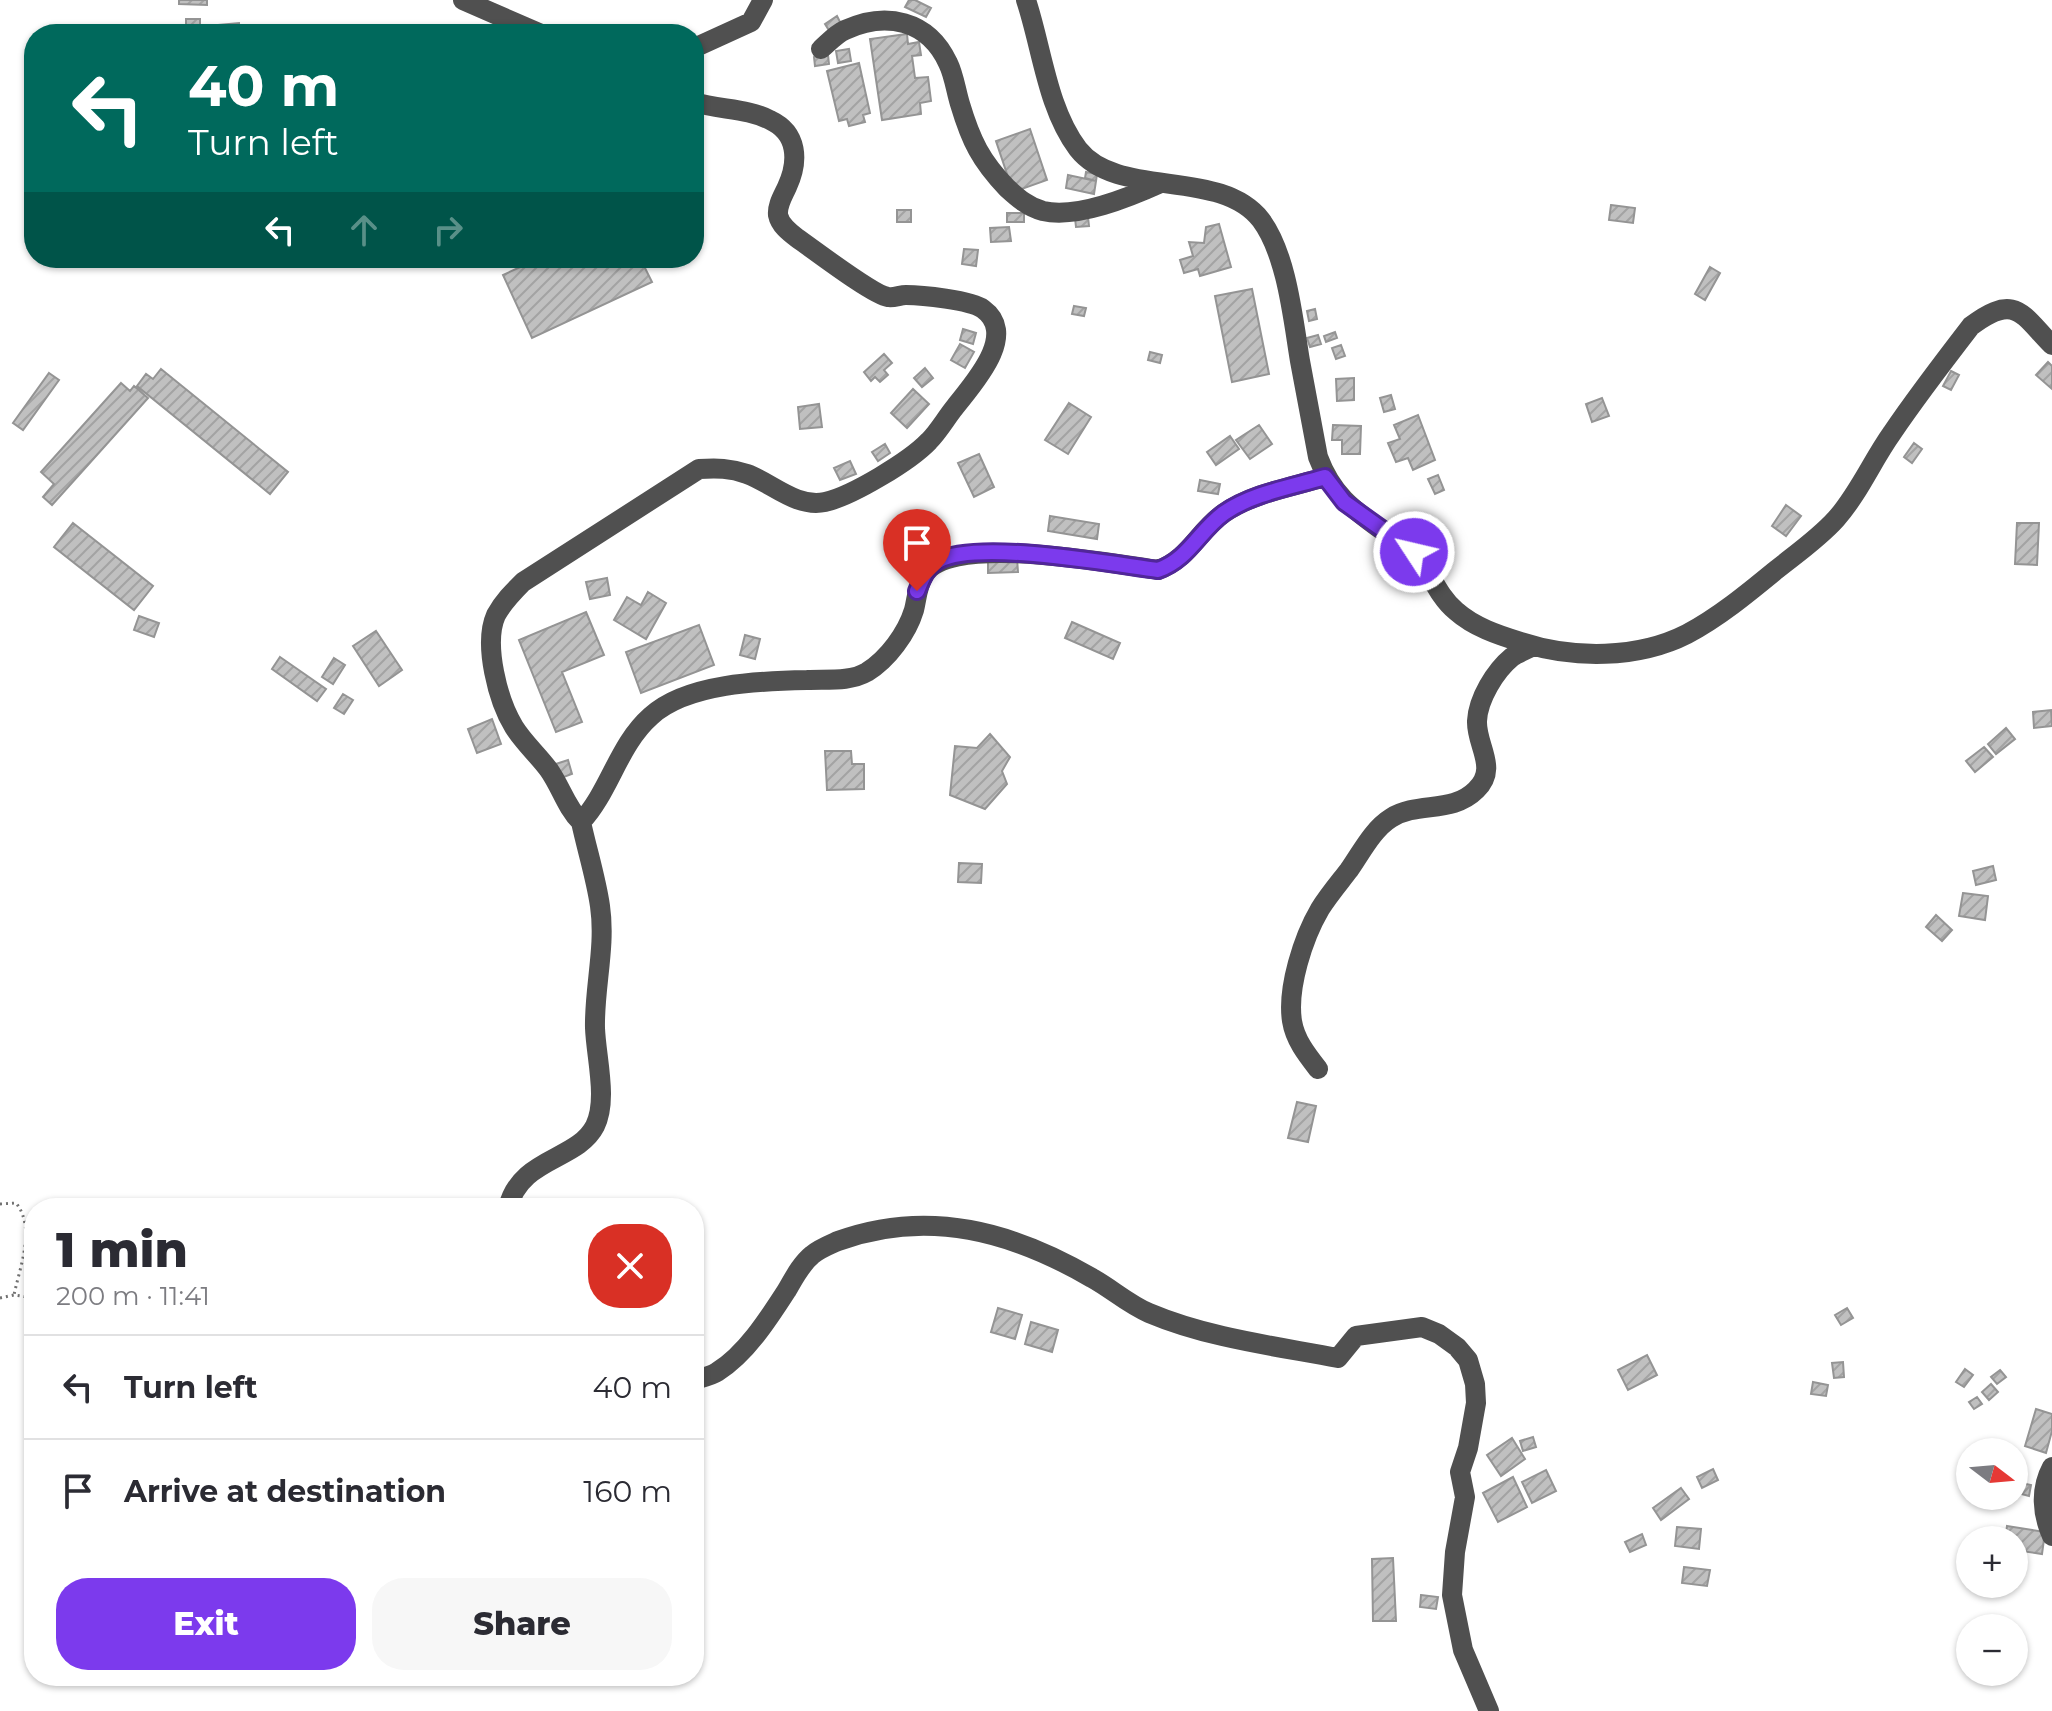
<!DOCTYPE html>
<html lang="en">
<head>
<meta charset="utf-8">
<style>
	:root { --surface:#fff; --page:#f7f7f7; --text:#2b2b33; --muted:#7c7c81; --line:#e1e1e2; --accent:#7c3aed }
	body { margin:0; font-family:Montserrat,sans-serif; background:var(--page); color:var(--text); height:100vh; display:flex; flex-direction:column; font-size:30px; white-space:nowrap }
	* { box-sizing:border-box; margin:0 }
	p { font-size:26px; color:var(--muted) }
	.icon { flex:none; width:44px; height:44px; fill:none; stroke:currentColor; stroke-width:2; stroke-linecap:round; stroke-linejoin:round }
	.map { position:relative; flex:1; overflow:hidden }
	.details { position:absolute; left:24px; top:1198px; width:680px; height:488px; display:flex; flex-direction:column; background:var(--surface); border-radius:32px; box-shadow:0 2px 6px #0004 }
	.details>* { flex:none }
	.guide { position:absolute; left:24px; top:24px; width:680px; height:244px; border-radius:32px; box-shadow:0 2px 6px #0004; background:#00695c; color:#fff; overflow:hidden }
	.needle { width:52px; rotate:106deg }
	.controls { position:absolute; left:1956px; top:1438px; display:grid; gap:16px }
	.controls a { display:grid; place-items:center; width:72px; height:72px; border-radius:50%; background:var(--surface); box-shadow:0 2px 6px #0004; font-size:40px }
	.pin { position:absolute; display:grid; place-items:center; width:68px; height:68px; color:#fff; margin:-82px -34px; border-radius:50% 50% 50% 0; rotate:-45deg; box-shadow:0 0 8px #0007 }
	.pin .icon { rotate:45deg }
	.me { position:absolute; width:88px; margin:-44px; rotate:305deg; stroke-linejoin:round; filter:drop-shadow(0 0 6px #0008) }
	.turn { display:flex; align-items:center; gap:28px; height:168px; padding:0 32px; font-size:36px }
	.turn .icon { width:104px; height:104px; stroke-width:2.5 }
	.turn b { display:block; font-size:56px; line-height:68px }
	.lanes { display:flex; align-items:center; height:76px; padding:0 32px; background:#0003; justify-content:center; gap:40px; direction:ltr }
	.lanes .off { opacity:.35 }
	.round { display:grid; place-items:center; flex:none; width:84px; height:84px; border-radius:32px; background:var(--page) }
	.summary { display:flex; align-items:center; justify-content:space-between; height:136px; padding:0 32px }
	h1 { font-size:48px; font-weight:800; line-height:60px }
	.button { display:flex; gap:16px; margin-top:auto; padding:16px 32px }
	.button a { flex:1; height:92px; border-radius:32px; background:var(--accent); color:#fff; font-size:32px; font-weight:800; line-height:92px; text-align:center }
	.button a+a { background:var(--page); color:var(--text) }
	ul { padding:0; list-style:none }
	li { display:flex; align-items:center; gap:24px; height:104px; padding:0 32px; border-top:2px solid var(--line) }
	li div { flex:1 }
	li b { display:block; font-size:30px }
	li em { font-style:normal }
	.map>svg:first-child { display:block }
	.building { fill:url(#building-hatch); stroke:#949494; stroke-width:2 }
	.lines { fill:none; stroke-linecap:round; stroke-linejoin:round }
	.path { stroke:#727272; stroke-width:3; stroke-dasharray:2 4; stroke-linecap:butt }
	.minor { stroke:#505050; stroke-width:20 }
	.route-casing { stroke:#51269a; stroke-width:20 }
	.route { stroke:#7c3aed; stroke-width:14 }
</style>
</head>
<body>
<div class="map">
<svg width="2052" height="1711" viewBox="0 0 2052 1711">
	<defs>
		<pattern id="building-hatch" width="6" height="6" patternUnits="userSpaceOnUse" patternTransform="scale(2)"><rect width="6" height="6" fill="#c0c0c0"/><path d="M-1 1l2-2M0 6l6-6M5 7l2-2" fill="none" stroke="#a3a3a3"/></pattern>
	</defs>
	<rect width="100%" height="100%" fill="#fff"/>
	<!-- building -->
	<path class="building" d="M 179,0 L 207,0 L 207,5 L 179,4 Z
		M 909,0 L 915,0 L 931,8 L 926,17 L 905,7 Z
		M 837,16 L 841,24 L 830,32 L 825,24 Z
		M 186,19 L 200,19 L 200,34 L 186,34 Z
		M 239,23 L 240,34 L 220,34 L 219,25 Z
		M 907,34 L 908,44 L 919,42 L 921,55 L 912,56 L 915,78 L 928,77 L 931,101 L 920,103 L 921,114 L 882,120 L 870,39 Z
		M 849,49 L 851,61 L 838,63 L 836,51 Z
		M 828,55 L 829,64 L 815,66 L 814,57 Z
		M 859,63 L 870,113 L 863,115 L 865,122 L 849,126 L 847,119 L 839,121 L 827,71 Z
		M 1030,129 L 1047,180 L 1013,192 L 996,141 Z
		M 1086,172 L 1097,174 L 1096,181 L 1085,178 Z
		M 1068,175 L 1096,181 L 1094,194 L 1066,188 Z
		M 1611,205 L 1635,208 L 1633,223 L 1609,220 Z
		M 897,210 L 911,210 L 911,222 L 897,222 Z
		M 1007,213 L 1024,213 L 1024,222 L 1007,222 Z
		M 1088,217 L 1089,226 L 1076,227 L 1075,218 Z
		M 1219,224 L 1231,267 L 1200,276 L 1198,269 L 1184,273 L 1180,260 L 1193,256 L 1189,242 L 1204,243 L 1206,227 Z
		M 1009,227 L 1011,241 L 991,242 L 990,228 Z
		M 964,249 L 978,250 L 976,266 L 962,264 Z
		M 540,258 L 640,258 L 652,282 L 532,338 L 503,275 Z
		M 1710,267 L 1720,273 L 1705,300 L 1695,294 Z
		M 1252,289 L 1269,374 L 1232,382 L 1215,296 Z
		M 1074,306 L 1086,308 L 1084,316 L 1072,314 Z
		M 1315,309 L 1317,319 L 1309,321 L 1307,311 Z
		M 963,329 L 976,333 L 973,344 L 960,340 Z
		M 1335,332 L 1337,338 L 1326,342 L 1324,336 Z
		M 1318,335 L 1321,344 L 1310,347 L 1307,338 Z
		M 960,344 L 974,352 L 965,368 L 951,360 Z
		M 1341,345 L 1345,356 L 1336,359 L 1332,348 Z
		M 1150,352 L 1162,355 L 1160,363 L 1148,360 Z
		M 884,354 L 892,363 L 884,370 L 888,375 L 880,382 L 875,377 L 871,381 L 864,372 Z
		M 2048,362 L 2052,366 L 2052,389 L 2036,375 Z
		M 925,368 L 933,378 L 922,387 L 914,378 Z
		M 161,369 L 288,472 L 270,494 L 137,386 L 146,374 L 153,379 Z
		M 1951,371 L 1959,375 L 1951,390 L 1943,386 Z
		M 49,373 L 59,380 L 23,430 L 13,423 Z
		M 1354,378 L 1354,400 L 1337,401 L 1336,379 Z
		M 121,383 L 130,391 L 134,386 L 148,398 L 52,505 L 43,497 L 54,484 L 41,472 Z
		M 913,389 L 929,404 L 907,428 L 891,413 Z
		M 1391,395 L 1395,409 L 1384,412 L 1380,398 Z
		M 1602,398 L 1609,416 L 1592,422 L 1586,404 Z
		M 1069,403 L 1091,417 L 1068,454 L 1045,440 Z
		M 819,404 L 822,427 L 800,429 L 798,407 Z
		M 1418,415 L 1435,460 L 1413,470 L 1408,458 L 1396,462 L 1388,443 L 1400,439 L 1394,425 Z
		M 1259,425 L 1272,444 L 1250,459 L 1236,440 Z
		M 1333,425 L 1361,426 L 1360,454 L 1342,454 L 1342,440 L 1332,440 Z
		M 1230,436 L 1239,449 L 1216,465 L 1207,452 Z
		M 1914,443 L 1922,449 L 1912,463 L 1904,457 Z
		M 885,444 L 890,453 L 878,461 L 872,452 Z
		M 979,454 L 994,487 L 974,497 L 958,463 Z
		M 850,461 L 856,474 L 840,480 L 834,468 Z
		M 1438,475 L 1444,490 L 1435,494 L 1428,479 Z
		M 1200,480 L 1220,484 L 1218,494 L 1198,491 Z
		M 1786,505 L 1801,516 L 1786,536 L 1772,526 Z
		M 1050,516 L 1099,524 L 1097,539 L 1048,531 Z
		M 73,523 L 153,586 L 134,610 L 54,547 Z
		M 2017,523 L 2039,523 L 2037,565 L 2015,564 Z
		M 1017,558 L 1018,572 L 988,573 L 988,559 Z
		M 607,578 L 610,595 L 590,599 L 586,582 Z
		M 648,592 L 666,603 L 646,639 L 614,620 L 627,597 L 641,605 Z
		M 586,612 L 604,655 L 562,672 L 582,722 L 556,732 L 519,640 Z
		M 139,616 L 159,623 L 154,637 L 134,630 Z
		M 1072,622 L 1120,643 L 1113,659 L 1065,638 Z
		M 699,625 L 714,665 L 641,693 L 626,652 Z
		M 376,631 L 402,670 L 379,686 L 353,646 Z
		M 745,635 L 760,639 L 755,659 L 740,655 Z
		M 280,657 L 326,689 L 317,701 L 272,669 Z
		M 334,658 L 345,665 L 333,684 L 322,677 Z
		M 343,694 L 353,700 L 344,714 L 334,708 Z
		M 2051,710 L 2052,726 L 2034,728 L 2033,712 Z
		M 492,719 L 501,744 L 477,753 L 468,729 Z
		M 2006,728 L 2015,739 L 1996,754 L 1988,744 Z
		M 990,734 L 1010,757 L 1002,771 L 1007,784 L 985,809 L 950,795 L 955,746 L 977,748 Z
		M 1984,747 L 1993,757 L 1975,772 L 1966,761 Z
		M 825,751 L 851,751 L 852,764 L 864,764 L 864,789 L 827,790 Z
		M 568,760 L 572,774 L 561,778 L 556,764 Z
		M 959,863 L 982,864 L 981,883 L 958,882 Z
		M 1993,866 L 1996,880 L 1976,885 L 1973,871 Z
		M 1963,893 L 1988,896 L 1985,920 L 1959,916 Z
		M 1936,915 L 1952,930 L 1942,941 L 1926,927 Z
		M 1297,1102 L 1316,1106 L 1308,1142 L 1288,1138 Z
		M 694,1228 L 701,1229 L 697,1252 L 694,1251 Z
		M 998,1308 L 1022,1315 L 1015,1339 L 991,1332 Z
		M 1847,1308 L 1853,1318 L 1841,1325 L 1835,1315 Z
		M 1031,1322 L 1058,1330 L 1052,1352 L 1025,1344 Z
		M 1647,1355 L 1657,1375 L 1628,1390 L 1618,1370 Z
		M 1843,1362 L 1844,1377 L 1834,1378 L 1832,1363 Z
		M 1965,1369 L 1973,1375 L 1964,1387 L 1956,1382 Z
		M 2000,1370 L 2006,1377 L 1997,1384 L 1991,1377 Z
		M 1813,1382 L 1828,1385 L 1826,1396 L 1811,1394 Z
		M 1991,1384 L 1998,1392 L 1989,1400 L 1982,1392 Z
		M 1977,1397 L 1982,1404 L 1974,1409 L 1969,1402 Z
		M 2036,1409 L 2052,1414 L 2052,1431 L 2046,1453 L 2025,1446 Z
		M 1533,1437 L 1536,1447 L 1523,1451 L 1520,1441 Z
		M 1512,1438 L 1525,1459 L 1501,1476 L 1487,1455 Z
		M 1713,1469 L 1718,1480 L 1702,1488 L 1697,1477 Z
		M 1546,1470 L 1556,1491 L 1532,1503 L 1522,1482 Z
		M 1513,1477 L 1527,1507 L 1498,1522 L 1483,1493 Z
		M 2016,1482 L 2031,1485 L 2029,1496 L 2014,1492 Z
		M 1681,1488 L 1689,1499 L 1661,1520 L 1653,1508 Z
		M 2007,1526 L 2045,1532 L 2042,1554 L 2014,1550 L 2014,1540 L 2005,1540 Z
		M 1677,1527 L 1701,1529 L 1699,1549 L 1675,1546 Z
		M 1642,1534 L 1646,1545 L 1630,1552 L 1625,1542 Z
		M 1393,1558 L 1396,1621 L 1373,1621 L 1372,1559 Z
		M 1684,1567 L 1710,1570 L 1707,1586 L 1682,1583 Z
		M 1421,1595 L 1438,1597 L 1436,1609 L 1420,1607 Z"/>
	<g class="lines">
		<!-- path -->
		<path class="path" d="M 0,1204 L 16,1203 C 36,1228 20,1266 14,1295
			M 0,1298 L 14,1295 L 34,1298"/>
		<!-- minor -->
		<path class="minor" d="M 463,0 L 541,34
			M 1026,0 C 1042,48 1047,108 1078,149 C 1118,200 1220,167 1261,220 C 1287,255 1293,319 1300,361 C 1306,393 1312,425 1318,457 C 1334,500 1359,513 1394,539 C 1404,546 1415,551 1422,562 C 1433,579 1440,598 1456,611 C 1474,627 1498,635 1521,642 C 1573,659 1638,659 1687,634 C 1719,617 1748,593 1776,570 C 1796,554 1819,538 1836,519 C 1859,493 1872,461 1892,433 C 1917,396 1944,361 1971,326 C 2016,292 2022,315 2052,345
			M 694,48 L 751,22 L 763,0
			M 821,49 C 828,43 836,34 845,30 C 886,11 928,20 948,63 C 954,75 956,91 960,104 C 971,141 981,161 1007,188 C 1018,198 1028,207 1043,211 C 1077,219 1130,197 1161,183
			M 581,822 C 610,791 618,745 651,716 C 687,683 761,681 807,680 C 827,679 850,682 867,672 C 888,659 907,633 914,610 C 917,598 917,587 924,575 C 948,532 1114,564 1158,570 C 1189,559 1198,531 1224,513 C 1253,493 1292,487 1325,477
			M 1318,1069 C 1307,1055 1295,1040 1292,1021 C 1287,988 1303,938 1320,909 C 1328,896 1339,883 1349,870 C 1361,853 1373,829 1391,818 C 1418,801 1452,814 1476,790 C 1499,768 1476,746 1477,721 C 1478,699 1495,671 1512,657 C 1518,653 1526,650 1533,646
			M 508,1208 C 520,1157 577,1161 595,1126 C 608,1100 596,1057 595,1028 C 594,988 606,947 600,906 C 596,878 587,850 581,822 C 566,807 561,787 549,770 C 538,755 524,743 514,727 C 498,701 483,644 496,615 C 503,602 513,592 523,582 L 699,469 C 717,468 730,468 747,474 C 772,483 796,508 825,502 C 852,496 910,461 929,441 C 939,431 946,418 955,407 C 972,385 1019,335 983,309 C 971,300 921,295 906,295 C 900,295 894,298 888,297 C 873,295 813,249 797,238 C 789,232 780,225 778,215 C 777,205 783,196 787,187 C 799,161 798,133 770,120 C 747,108 719,110 694,102
			M 694,1380 C 701,1378 711,1376 717,1372 C 746,1354 769,1318 787,1290 C 794,1278 801,1264 812,1255 C 819,1249 829,1245 838,1241 C 929,1208 1013,1232 1092,1278 C 1112,1289 1128,1304 1149,1313 C 1208,1338 1275,1346 1338,1358 L 1356,1336 L 1422,1327 L 1439,1334 L 1457,1347 L 1468,1360 L 1475,1384 L 1476,1403 L 1468,1448 L 1460,1472 L 1465,1497 L 1455,1552 L 1452,1595 L 1463,1650 L 1489,1711
			M 2052,1467 C 2040,1489 2042,1514 2052,1536"/>
	</g>
	<g class="lines">
		<defs>
			<path id="route" d="M 917,591 C 922,579 926,568 938,561 C 976,539 1111,564 1158,570 C 1189,559 1199,531 1224,513 C 1253,493 1292,487 1325,477 L 1344,502 L 1414,552"/>
		</defs>
		<!-- route casing -->
		<use href="#route" class="route-casing"/>
		<!-- route -->
		<use href="#route" class="route"/>
	</g>
</svg>
<div class="controls">
<a><svg class="needle" viewBox="-14 -14 28 28"><path d="M0-13l5 13h-10z" fill="#e53935"/><path d="M0 13l5-13h-10z" fill="#7c7c81"/></svg></a>
<a>+</a>
<a>−</a>
</div>
<div class="pin" style="left:917px;top:591px;background:#d93025"><svg class="icon" aria-label="arrive" viewBox="0 0 24 24"><path d="M6 21V4h12l-3 4 3 4H6"/></svg></div>
<svg class="me" style="left:1414px;top:552px" viewBox="-20 -20 40 40"><circle r="17" fill="#7c3aed" stroke="#fff" stroke-width="3"/><path d="M0-11L8 9 0 5-8 9z" fill="#fff"/></svg>
<div class="guide">
<div class="turn"><svg class="icon" aria-label="left" viewBox="0 0 24 24"><path d="M17 20v-9H6M10 6l-5 5 5 5"/></svg><div><b>40 m</b>Turn left</div></div>
<div class="lanes"><svg class="icon" aria-label="left" viewBox="0 0 24 24"><path d="M17 20v-9H6M10 6l-5 5 5 5"/></svg><svg class="icon off" aria-label="ahead" viewBox="0 0 24 24"><path d="M12 20V5M6 11l6-6 6 6"/></svg><svg class="icon off" aria-label="right" viewBox="0 0 24 24"><path d="M7 20v-9h11M14 6l5 5-5 5"/></svg></div>
</div>
<section class="details">
<div class="summary"><div><h1>1 min</h1><p>200 m · 11:41</p></div><a class="round" style="background:#d93025;color:#fff"><svg class="icon" aria-label="close" viewBox="0 0 24 24"><path d="M6 6l12 12M18 6L6 18"/></svg></a></div>
<ul>
<li><svg class="icon" aria-label="left" viewBox="0 0 24 24"><path d="M17 20v-9H6M10 6l-5 5 5 5"/></svg><div><b>Turn left</b></div><em>40 m</em></li>
<li><svg class="icon" aria-label="arrive" viewBox="0 0 24 24"><path d="M6 21V4h12l-3 4 3 4H6"/></svg><div><b>Arrive at destination</b></div><em>160 m</em></li>
</ul>
<div class="button"><a>Exit</a><a>Share</a></div>
</section>
</div>
</body>
</html>
